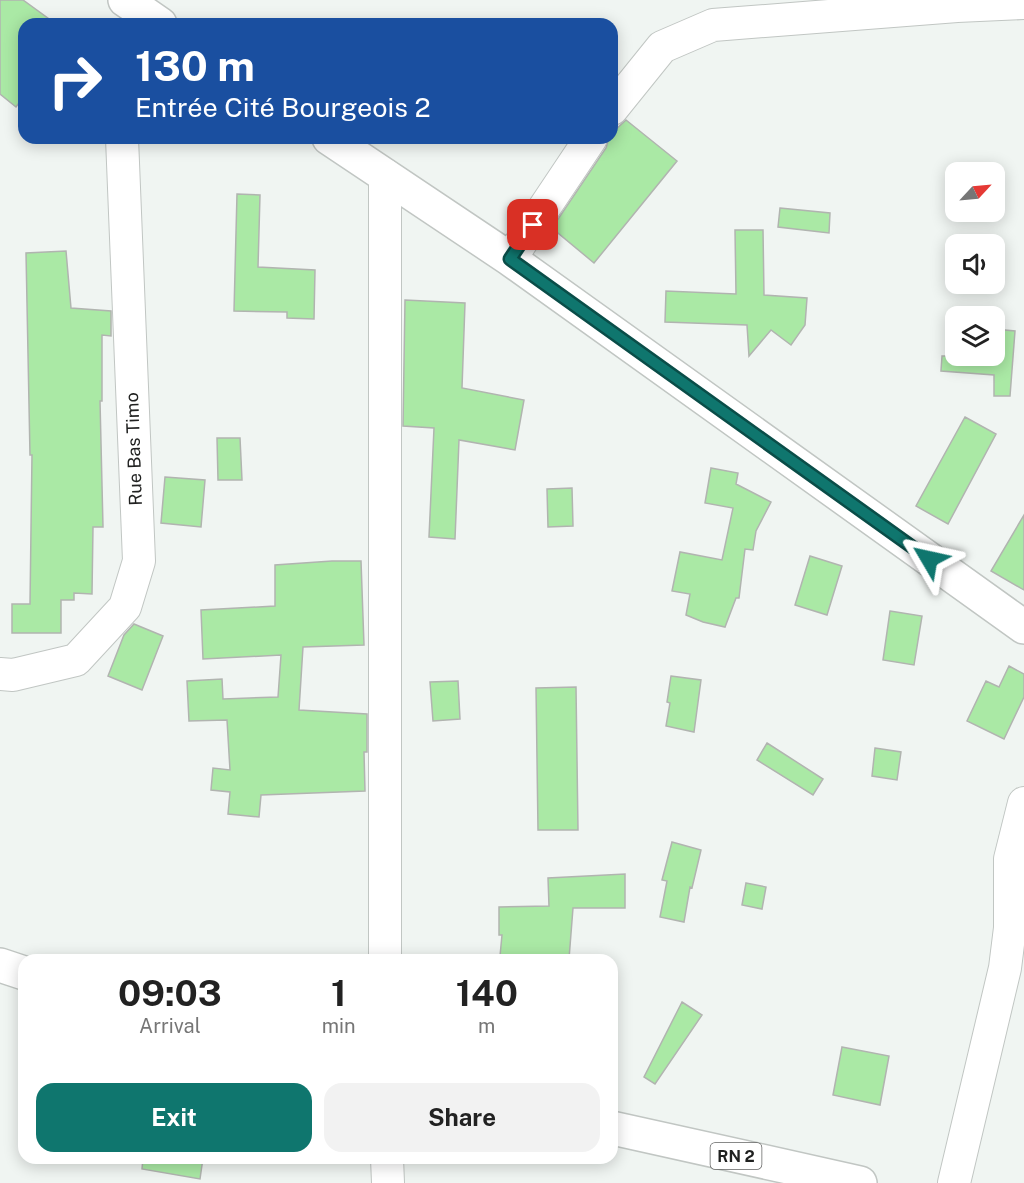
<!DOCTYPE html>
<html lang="en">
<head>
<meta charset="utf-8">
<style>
	:root { --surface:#fff; --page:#f2f2f2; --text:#222; --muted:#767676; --accent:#0f766e }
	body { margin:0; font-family:"Public Sans",sans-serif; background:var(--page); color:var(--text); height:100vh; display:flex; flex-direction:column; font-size:22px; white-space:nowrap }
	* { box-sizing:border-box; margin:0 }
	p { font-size:20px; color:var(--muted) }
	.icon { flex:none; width:33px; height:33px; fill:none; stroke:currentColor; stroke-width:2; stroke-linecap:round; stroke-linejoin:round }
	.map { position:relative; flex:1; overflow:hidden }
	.sheet { position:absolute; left:18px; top:954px; width:600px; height:210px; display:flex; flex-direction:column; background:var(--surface); border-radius:18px; box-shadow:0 3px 15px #0003 }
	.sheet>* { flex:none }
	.top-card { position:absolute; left:18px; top:18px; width:600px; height:126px; border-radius:18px; box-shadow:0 3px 15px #0003; background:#1a4fa0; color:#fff; overflow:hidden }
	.needle { width:39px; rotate:64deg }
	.tools { position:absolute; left:945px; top:162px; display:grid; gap:12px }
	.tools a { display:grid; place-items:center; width:60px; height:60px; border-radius:12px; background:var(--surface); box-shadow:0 3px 15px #0003; font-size:30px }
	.pin { position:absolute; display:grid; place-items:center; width:51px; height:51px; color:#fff; margin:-26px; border-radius:12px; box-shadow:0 3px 9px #0006 }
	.me { position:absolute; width:66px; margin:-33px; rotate:306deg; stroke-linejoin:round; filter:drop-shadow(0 0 4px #0008) }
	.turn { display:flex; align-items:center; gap:21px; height:126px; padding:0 18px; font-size:27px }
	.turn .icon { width:78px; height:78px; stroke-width:2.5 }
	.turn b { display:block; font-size:42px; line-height:51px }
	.eta { display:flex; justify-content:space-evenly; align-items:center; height:102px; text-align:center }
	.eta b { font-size:36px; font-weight:700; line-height:42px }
	.cta { display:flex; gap:12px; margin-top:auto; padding:12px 18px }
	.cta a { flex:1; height:69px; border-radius:18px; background:var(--accent); color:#fff; font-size:24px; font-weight:700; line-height:69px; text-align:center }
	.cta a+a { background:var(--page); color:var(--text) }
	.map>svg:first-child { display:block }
	.building { fill:#aae9a5; stroke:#b1b4b0; stroke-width:1.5 }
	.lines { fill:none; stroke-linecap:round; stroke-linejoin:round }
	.minor-casing { stroke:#c1c6c3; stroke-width:34 }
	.major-casing { stroke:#c1c6c3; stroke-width:36 }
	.minor { stroke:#fff; stroke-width:32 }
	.major { stroke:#fff; stroke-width:33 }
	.route-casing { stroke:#0a4d48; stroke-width:15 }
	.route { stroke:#0f766e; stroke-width:10 }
	.labels { text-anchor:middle; stroke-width:6; stroke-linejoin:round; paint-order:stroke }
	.shield { fill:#fff; stroke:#636463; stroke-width:1.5 }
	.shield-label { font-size:16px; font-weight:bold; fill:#202120 }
	.street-label { font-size:18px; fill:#202120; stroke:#fff }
</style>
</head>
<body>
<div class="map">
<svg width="1024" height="1183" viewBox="0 0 1024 1183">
	<rect width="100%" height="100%" fill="#f0f5f2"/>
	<!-- building -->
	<path class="building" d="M 0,0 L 23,0 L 56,24 L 24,24 L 24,96 L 16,107 L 0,94 Z
		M 626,120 L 677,161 L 594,263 L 552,228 L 606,148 L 609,138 L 612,138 L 612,133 Z
		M 237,194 L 260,195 L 258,267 L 315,270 L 314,319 L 287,318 L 287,312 L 234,311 Z
		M 780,208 L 830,213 L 829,233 L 778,227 Z
		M 735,230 L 763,230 L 764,295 L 807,298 L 805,325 L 791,345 L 771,330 L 749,356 L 747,325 L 665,322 L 666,291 L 736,294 Z
		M 66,251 L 71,308 L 111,311 L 111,336 L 102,335 L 102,401 L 100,401 L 103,527 L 93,527 L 92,594 L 74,593 L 74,600 L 61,600 L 61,633 L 12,633 L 12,604 L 30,604 L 32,455 L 30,455 L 26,253 Z
		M 405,300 L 465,303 L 462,388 L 524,400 L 515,450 L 459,440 L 455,539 L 429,537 L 434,428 L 403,426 Z
		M 994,329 L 1015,331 L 1010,396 L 994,396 L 994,375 L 941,371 L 942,356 L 994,356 Z
		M 965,417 L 996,434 L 948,524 L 916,506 Z
		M 217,438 L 240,438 L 242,480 L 218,480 Z
		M 711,468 L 738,473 L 736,484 L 771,502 L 756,531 L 753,550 L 745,549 L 739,598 L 736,598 L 725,627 L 703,622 L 686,615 L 690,594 L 672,591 L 680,552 L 722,560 L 733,508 L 705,503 Z
		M 165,477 L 205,480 L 201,527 L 161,523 Z
		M 572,488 L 573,526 L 548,527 L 547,489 Z
		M 1024,515 L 1024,590 L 991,571 Z
		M 810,556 L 842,566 L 827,615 L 795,605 Z
		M 332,561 L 361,561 L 364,645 L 303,647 L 299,710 L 367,714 L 367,752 L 364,752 L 365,791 L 261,795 L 259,817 L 228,814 L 230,792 L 211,790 L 213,768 L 230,770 L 227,720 L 189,721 L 187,681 L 222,679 L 223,699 L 278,697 L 281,655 L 203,659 L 201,610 L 275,606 L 275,565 Z
		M 890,611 L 922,616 L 914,665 L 883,660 Z
		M 134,624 L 163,636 L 142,690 L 108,676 L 124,635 Z
		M 1009,666 L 1024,674 L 1024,697 L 1004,739 L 967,721 L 986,681 L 999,687 Z
		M 671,676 L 701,680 L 694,732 L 666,726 L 670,703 L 667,702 Z
		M 458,681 L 460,719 L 433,721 L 430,682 Z
		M 576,687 L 578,830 L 538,830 L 536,688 Z
		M 767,743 L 823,779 L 813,795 L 757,760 Z
		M 875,748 L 901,752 L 897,780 L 872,776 Z
		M 672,842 L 701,850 L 692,888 L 690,887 L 684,922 L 660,917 L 667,881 L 662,880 Z
		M 625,874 L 625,908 L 573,908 L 569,959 L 522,955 L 522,958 L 500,956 L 502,935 L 499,935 L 499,907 L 549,906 L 548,878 Z
		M 746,883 L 766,887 L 762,909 L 742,905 Z
		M 682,1002 L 702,1015 L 655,1084 L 644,1077 Z
		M 842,1047 L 889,1056 L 880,1105 L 833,1095 Z
		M 143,1158 L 203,1158 L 200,1179 L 142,1169 Z"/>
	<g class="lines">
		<defs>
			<path id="minor" d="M 612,109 L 662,47 L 713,25 L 957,6 L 1024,3
				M 385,175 L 385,960
				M 510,259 L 591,138
				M 0,674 L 13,675 L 76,660 L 125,607 L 139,561 L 122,138
				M 387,1158 L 388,1183
				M 954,1183 L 1005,968 L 1010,928 L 1010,859 L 1024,803"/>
			<path id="major" d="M 125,0 L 160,24
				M 329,138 L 510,259 L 1024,627
				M 0,965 L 24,973
				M 612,1128 L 860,1183"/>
		</defs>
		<!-- minor casing -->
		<use href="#minor" class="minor-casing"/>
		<!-- major casing -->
		<use href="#major" class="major-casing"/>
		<!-- minor -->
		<use href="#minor" class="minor"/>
		<!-- major -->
		<use href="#major" class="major"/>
	</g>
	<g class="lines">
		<defs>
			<path id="route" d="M 533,225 L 510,259 L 929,559"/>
		</defs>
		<!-- route casing -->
		<use href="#route" class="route-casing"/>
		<!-- route -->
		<use href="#route" class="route"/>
	</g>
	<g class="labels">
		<!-- shield labels -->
		<rect class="shield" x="710.5" y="1143" width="51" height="26" rx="4.5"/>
		<g class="shield-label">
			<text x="736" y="1162">RN 2</text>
		</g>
		<!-- street labels -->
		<g class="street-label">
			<text transform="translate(134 449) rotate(-92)" y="6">Rue Bas Timo</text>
		</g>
	</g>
</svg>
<div class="tools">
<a><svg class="needle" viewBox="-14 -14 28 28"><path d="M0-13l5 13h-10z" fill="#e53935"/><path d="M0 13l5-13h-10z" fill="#767676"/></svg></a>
<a><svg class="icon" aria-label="sound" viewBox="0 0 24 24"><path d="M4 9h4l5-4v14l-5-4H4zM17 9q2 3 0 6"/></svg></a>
<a><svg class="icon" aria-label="layers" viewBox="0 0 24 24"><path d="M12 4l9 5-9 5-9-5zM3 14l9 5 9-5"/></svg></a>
</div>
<div class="pin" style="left:533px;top:225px;background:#d93025"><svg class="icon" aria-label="arrive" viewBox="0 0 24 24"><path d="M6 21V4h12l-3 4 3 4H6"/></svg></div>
<svg class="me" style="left:929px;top:559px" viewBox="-20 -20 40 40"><path d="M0-17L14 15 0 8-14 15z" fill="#0f766e" stroke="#fff" stroke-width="4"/></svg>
<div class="top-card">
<div class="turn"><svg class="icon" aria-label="right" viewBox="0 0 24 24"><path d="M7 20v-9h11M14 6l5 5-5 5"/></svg><div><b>130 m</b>Entrée Cité Bourgeois 2</div></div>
</div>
<section class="sheet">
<div class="eta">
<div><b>09:03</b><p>Arrival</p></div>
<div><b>1</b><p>min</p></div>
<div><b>140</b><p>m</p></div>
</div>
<div class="cta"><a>Exit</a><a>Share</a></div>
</section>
</div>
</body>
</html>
